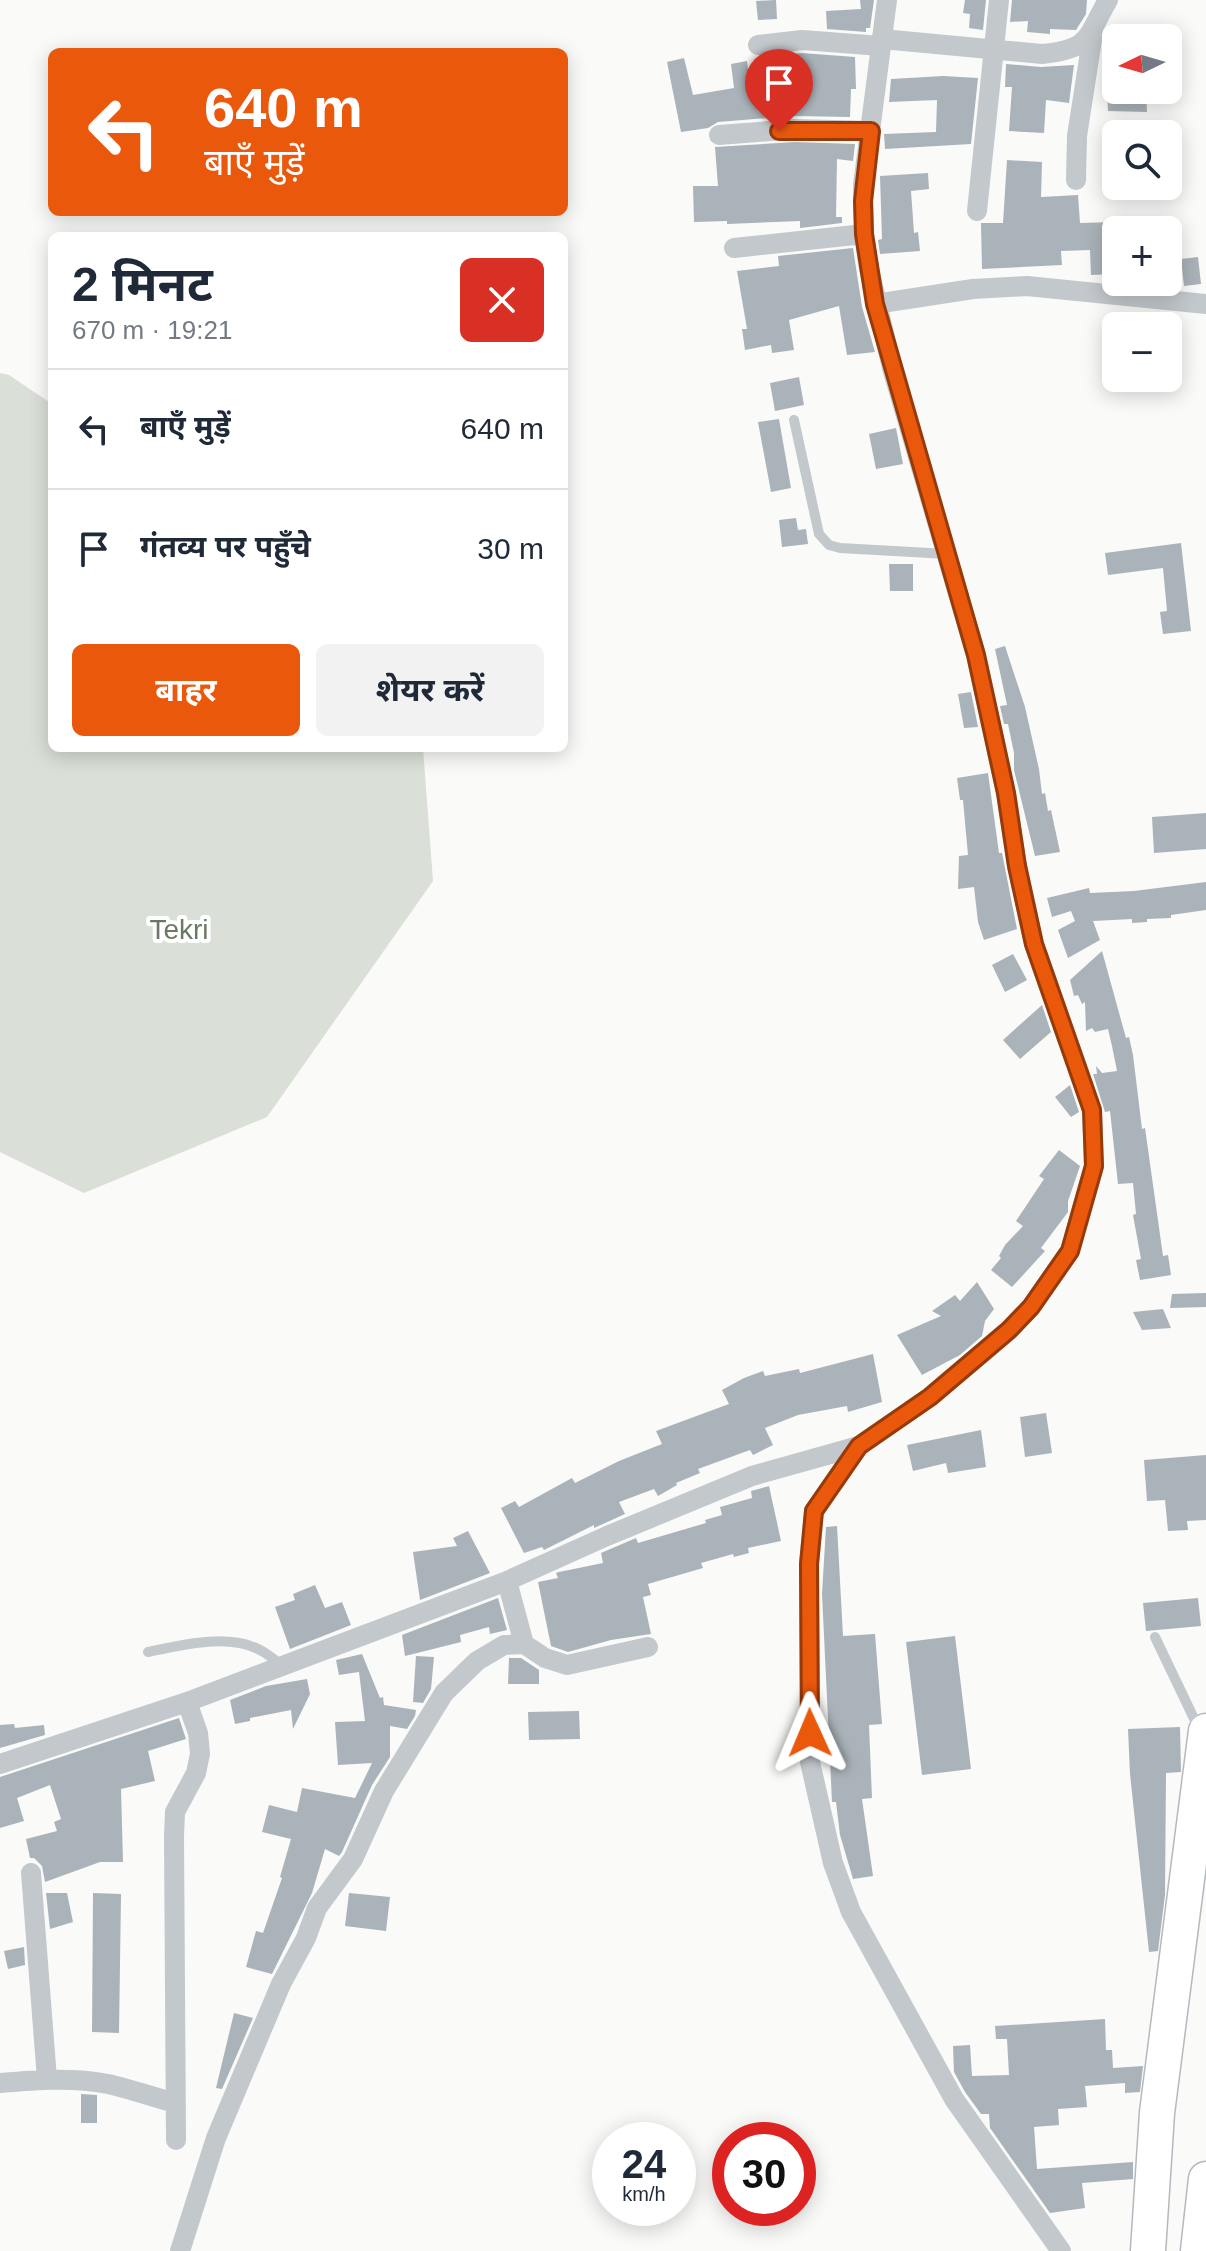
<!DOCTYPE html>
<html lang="hi">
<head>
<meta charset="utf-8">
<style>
	:root { --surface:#fff; --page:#f2f2f3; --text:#1f2937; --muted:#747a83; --line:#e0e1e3; --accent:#ea580c }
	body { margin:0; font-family:Arial,"Noto Sans Devanagari",sans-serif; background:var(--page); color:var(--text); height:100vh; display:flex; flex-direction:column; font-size:30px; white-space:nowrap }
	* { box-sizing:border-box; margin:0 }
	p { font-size:26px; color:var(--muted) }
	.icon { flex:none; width:44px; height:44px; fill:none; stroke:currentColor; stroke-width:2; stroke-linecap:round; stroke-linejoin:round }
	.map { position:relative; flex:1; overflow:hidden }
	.details { position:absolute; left:48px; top:232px; width:520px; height:520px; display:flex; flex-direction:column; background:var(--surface); border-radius:12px; box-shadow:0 4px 20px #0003 }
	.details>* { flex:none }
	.hud { position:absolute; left:48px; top:48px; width:520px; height:168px; border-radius:12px; box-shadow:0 4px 20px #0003; background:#ea580c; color:#fff; overflow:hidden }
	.needle { width:52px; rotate:265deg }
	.fabs { position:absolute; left:1102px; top:24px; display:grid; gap:16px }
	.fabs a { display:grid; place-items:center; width:80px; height:80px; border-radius:12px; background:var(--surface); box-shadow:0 4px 20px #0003; font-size:40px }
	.speed { position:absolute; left:592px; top:2122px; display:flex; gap:16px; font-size:40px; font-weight:700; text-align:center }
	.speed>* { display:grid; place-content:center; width:104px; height:104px; border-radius:50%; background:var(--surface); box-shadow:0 4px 20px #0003; line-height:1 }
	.speed small { font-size:20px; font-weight:400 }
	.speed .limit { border:12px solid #d22; background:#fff; color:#111 }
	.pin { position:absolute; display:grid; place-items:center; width:68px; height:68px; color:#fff; margin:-82px -34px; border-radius:50% 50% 50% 0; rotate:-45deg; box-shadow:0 0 8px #0007 }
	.pin .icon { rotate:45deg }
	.me { position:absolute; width:88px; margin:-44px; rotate:359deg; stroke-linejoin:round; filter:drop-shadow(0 0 6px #0008) }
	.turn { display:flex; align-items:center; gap:28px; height:168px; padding:0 24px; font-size:36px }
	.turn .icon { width:104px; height:104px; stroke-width:2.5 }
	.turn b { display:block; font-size:56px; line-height:68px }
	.round { display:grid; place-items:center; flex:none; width:84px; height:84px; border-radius:12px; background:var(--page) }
	.headline { display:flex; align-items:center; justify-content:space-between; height:136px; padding:0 24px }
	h1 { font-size:48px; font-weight:700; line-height:60px }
	.cta { display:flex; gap:16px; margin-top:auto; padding:16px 24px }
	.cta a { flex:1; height:92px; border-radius:12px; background:var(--accent); color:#fff; font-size:32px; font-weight:700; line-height:92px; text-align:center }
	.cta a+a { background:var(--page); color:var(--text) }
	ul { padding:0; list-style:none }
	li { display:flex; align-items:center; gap:24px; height:120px; padding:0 24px; border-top:2px solid var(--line) }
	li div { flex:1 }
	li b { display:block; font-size:30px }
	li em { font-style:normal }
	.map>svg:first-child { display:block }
	.green { fill:#dadfd7 }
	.building { fill:#aab3b9 }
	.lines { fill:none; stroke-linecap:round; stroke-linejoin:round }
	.trunk-casing { stroke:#b4b9bd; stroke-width:37 }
	.service { stroke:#c3c8cc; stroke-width:10 }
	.minor { stroke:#c3c8cc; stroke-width:20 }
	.trunk { stroke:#fff; stroke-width:34 }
	.route-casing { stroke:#983908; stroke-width:20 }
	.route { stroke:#ea580c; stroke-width:14 }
	.labels { text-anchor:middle; stroke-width:8; stroke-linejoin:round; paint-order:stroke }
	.park-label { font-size:28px; fill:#687a64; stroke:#fff }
</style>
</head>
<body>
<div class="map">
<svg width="1206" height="2251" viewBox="0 0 1206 2251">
	<rect width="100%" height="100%" fill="#fafaf8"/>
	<!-- green -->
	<path class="green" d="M 0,373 L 9,375 L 52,404 L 52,748 L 423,748 L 433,881 L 267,1117 L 84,1193 L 0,1152 Z"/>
	<!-- building -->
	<path class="building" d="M 776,0 L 777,19 L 758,20 L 756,1 Z
		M 860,0 L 874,0 L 870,28 L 866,28 L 866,32 L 827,29 L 826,11 L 861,9 Z
		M 965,0 L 986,0 L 983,30 L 969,28 L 970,14 L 963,13 Z
		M 1012,0 L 1087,0 L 1086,14 L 1076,30 L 1050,29 L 1050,34 L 1027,32 L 1028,21 L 1010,22 Z
		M 802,53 L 855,57 L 856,89 L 851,89 L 850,117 L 794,116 L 718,122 L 708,128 L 681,132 L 667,62 L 684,58 L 693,95 L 734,88 L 731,64 L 747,61 L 750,87 L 793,87 L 793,54 Z
		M 1006,64 L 1041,67 L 1074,65 L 1069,103 L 1046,100 L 1044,133 L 1009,131 L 1012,87 L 1005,87 Z
		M 943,76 L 978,78 L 971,144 L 885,149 L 884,134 L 936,132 L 937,100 L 889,102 L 891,79 Z
		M 1107,90 L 1146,90 L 1147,112 L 1108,111 Z
		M 795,142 L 855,144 L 853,161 L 837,159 L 836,217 L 842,217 L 842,223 L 800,228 L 800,221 L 727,224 L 727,221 L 694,222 L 693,186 L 718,186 L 715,147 Z
		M 1007,160 L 1042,162 L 1041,197 L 1078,195 L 1080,223 L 1116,222 L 1116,274 L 1091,275 L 1090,250 L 1061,251 L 1062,265 L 982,269 L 981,223 L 1003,223 Z
		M 928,173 L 929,189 L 911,191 L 914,233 L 918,232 L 920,251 L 880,254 L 878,240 L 882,239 L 880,176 Z
		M 853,248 L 862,307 L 875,352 L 847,355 L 839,306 L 789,320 L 794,350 L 772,353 L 771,345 L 745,350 L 742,329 L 747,329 L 737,271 L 779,266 L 778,256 Z
		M 1198,257 L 1201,284 L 1184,286 L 1181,259 Z
		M 799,377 L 804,405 L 775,411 L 770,383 Z
		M 779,419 L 791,488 L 771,492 L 758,422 Z
		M 896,428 L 903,464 L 876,469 L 869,434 Z
		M 796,518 L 798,530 L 806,529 L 808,544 L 782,547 L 779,520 Z
		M 1181,543 L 1191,631 L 1163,634 L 1160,612 L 1167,611 L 1163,568 L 1108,575 L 1105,553 Z
		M 889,564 L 913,564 L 913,591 L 890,591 Z
		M 1005,646 L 1025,707 L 1039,769 L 1042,794 L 1045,793 L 1048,811 L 1051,810 L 1060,852 L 1035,856 L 1014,770 L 1014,753 L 1008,724 L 1004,724 L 1000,706 L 1007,705 L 995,649 Z
		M 971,692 L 978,727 L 964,728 L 958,694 Z
		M 988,773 L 999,853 L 1002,853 L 1017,929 L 984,940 L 978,922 L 974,887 L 958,889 L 959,856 L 968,855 L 963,800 L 960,800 L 957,778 Z
		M 1206,813 L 1206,849 L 1154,853 L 1152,817 Z
		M 1206,882 L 1206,910 L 1171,915 L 1171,918 L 1147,919 L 1147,922 L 1132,923 L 1132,919 L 1093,921 L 1100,940 L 1068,958 L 1058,930 L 1075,921 L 1071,911 L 1052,917 L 1047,898 L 1089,888 L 1090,893 L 1134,891 Z
		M 1102,951 L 1126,1038 L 1129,1037 L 1133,1055 L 1142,1129 L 1145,1128 L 1163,1256 L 1168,1255 L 1171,1275 L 1140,1280 L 1136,1260 L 1141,1259 L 1133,1215 L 1136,1214 L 1133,1183 L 1118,1184 L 1110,1111 L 1105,1112 L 1093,1074 L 1097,1074 L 1096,1066 L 1102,1073 L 1117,1071 L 1112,1046 L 1108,1029 L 1095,1032 L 1092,1028 L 1086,1031 L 1085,1002 L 1082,1004 L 1078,995 L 1074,996 L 1070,980 Z
		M 1013,954 L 1027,980 L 1005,992 L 992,965 Z
		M 1042,1005 L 1051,1032 L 1020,1059 L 1003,1040 Z
		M 1070,1085 L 1079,1112 L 1071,1117 L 1055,1097 Z
		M 1059,1150 L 1080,1166 L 1068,1201 L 1068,1212 L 1041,1248 L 1045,1251 L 1012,1287 L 991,1270 L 1001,1258 L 999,1256 L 1005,1245 L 1023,1226 L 1016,1221 L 1044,1179 L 1039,1176 Z
		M 977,1282 L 994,1309 L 985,1321 L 982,1336 L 960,1355 L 922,1375 L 897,1335 L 941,1316 L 932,1311 L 955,1295 L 960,1301 Z
		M 1206,1293 L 1206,1307 L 1170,1308 L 1172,1294 Z
		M 1163,1309 L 1171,1328 L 1142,1330 L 1133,1312 Z
		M 873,1354 L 882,1402 L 848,1412 L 847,1406 L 798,1415 L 765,1428 L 773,1445 L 753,1455 L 750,1450 L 698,1469 L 700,1473 L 676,1483 L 677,1485 L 658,1496 L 654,1489 L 619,1502 L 625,1514 L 594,1528 L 594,1525 L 544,1550 L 542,1547 L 524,1553 L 501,1508 L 515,1501 L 519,1507 L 572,1478 L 575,1483 L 619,1461 L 662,1444 L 656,1431 L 729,1404 L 722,1390 L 744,1378 L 763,1371 L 765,1376 L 799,1369 L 800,1373 Z
		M 1046,1413 L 1052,1453 L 1025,1457 L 1020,1417 Z
		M 981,1430 L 986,1467 L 948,1473 L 946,1463 L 913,1471 L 907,1445 Z
		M 1206,1455 L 1206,1520 L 1187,1521 L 1188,1530 L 1168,1531 L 1165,1500 L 1147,1501 L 1144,1460 Z
		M 769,1486 L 781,1541 L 748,1548 L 749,1553 L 734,1557 L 733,1554 L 701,1563 L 703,1568 L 648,1584 L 651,1595 L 643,1597 L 651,1634 L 611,1640 L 568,1652 L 551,1646 L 538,1582 L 558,1578 L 556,1573 L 559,1572 L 603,1563 L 601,1553 L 636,1538 L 638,1543 L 706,1523 L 705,1520 L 722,1515 L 720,1507 L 752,1498 L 751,1491 Z
		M 837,1526 L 843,1636 L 875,1634 L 882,1724 L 869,1725 L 872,1798 L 862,1799 L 873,1876 L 853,1879 L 840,1835 L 836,1802 L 832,1802 L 822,1594 L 826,1527 Z
		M 468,1531 L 490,1573 L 420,1600 L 413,1552 L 457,1546 L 453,1538 Z
		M 315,1585 L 325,1608 L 342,1602 L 351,1625 L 290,1649 L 275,1607 L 295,1600 L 293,1594 Z
		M 498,1598 L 507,1630 L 490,1634 L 489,1627 L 460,1635 L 461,1642 L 405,1656 L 402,1635 Z
		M 1198,1598 L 1201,1626 L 1146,1631 L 1143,1603 Z
		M 955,1636 L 971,1769 L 922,1775 L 906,1642 Z
		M 362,1654 L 380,1698 L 383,1697 L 384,1705 L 416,1710 L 415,1716 L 407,1729 L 390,1726 L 390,1757 L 372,1785 L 342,1852 L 339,1856 L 325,1849 L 312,1893 L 272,1974 L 246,1967 L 256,1931 L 263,1933 L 282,1878 L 280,1877 L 291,1839 L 262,1832 L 269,1805 L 297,1812 L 302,1788 L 355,1798 L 372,1763 L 338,1765 L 335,1722 L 365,1721 L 359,1672 L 339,1675 L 336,1660 Z
		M 416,1656 L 434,1657 L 431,1689 L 423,1703 L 413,1702 Z
		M 509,1658 L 521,1658 L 539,1670 L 539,1684 L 508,1684 Z
		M 307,1679 L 310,1694 L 293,1729 L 291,1710 L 250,1718 L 250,1721 L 235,1724 L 230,1700 L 266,1686 Z
		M 579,1711 L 580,1739 L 529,1740 L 528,1712 Z
		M 179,1718 L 186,1739 L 148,1751 L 155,1781 L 121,1789 L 123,1862 L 100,1862 L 45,1882 L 42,1866 L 34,1858 L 30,1858 L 26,1839 L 57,1831 L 54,1822 L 61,1819 L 50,1785 L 17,1798 L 24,1821 L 0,1828 L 0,1777 Z
		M 14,1724 L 15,1728 L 44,1725 L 45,1735 L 0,1748 L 0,1725 Z
		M 1180,1727 L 1181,1772 L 1166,1773 L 1165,1895 L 1158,1951 L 1149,1952 L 1130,1774 L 1128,1729 Z
		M 46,1893 L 67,1893 L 73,1922 L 50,1929 Z
		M 93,1893 L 121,1894 L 119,2033 L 92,2032 Z
		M 349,1893 L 390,1897 L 386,1931 L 345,1926 Z
		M 24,1947 L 25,1965 L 8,1969 L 4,1951 Z
		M 234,2013 L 253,2018 L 222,2089 L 216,2088 Z
		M 1105,2019 L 1106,2050 L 1112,2050 L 1113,2068 L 1143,2066 L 1140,2092 L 1125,2093 L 1125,2083 L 1085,2086 L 1087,2107 L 1058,2109 L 1059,2125 L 1034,2127 L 1037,2169 L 1133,2162 L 1133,2179 L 1082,2183 L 1085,2208 L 1050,2213 L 990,2128 L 989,2114 L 981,2114 L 965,2092 L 954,2072 L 953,2046 L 970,2045 L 972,2076 L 1009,2075 L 1007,2039 L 996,2039 L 995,2026 Z
		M 81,2094 L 97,2095 L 97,2123 L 81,2123 Z"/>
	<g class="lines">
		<defs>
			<path id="trunk" d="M 1148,2251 L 1157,2113 L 1206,1731
				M 1198,2251 L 1206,2179"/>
		</defs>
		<!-- trunk casing -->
		<use href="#trunk" class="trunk-casing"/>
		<!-- service -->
		<path class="service" d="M 794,420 L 819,534 L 829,545 L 840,548 L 947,554
			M 1155,1637 L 1199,1729
			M 148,1652 C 181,1645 228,1633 260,1650 C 268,1654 275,1660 281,1665"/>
		<!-- minor -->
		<path class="minor" d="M 882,39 L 1042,54 C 1091,49 1086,38 1108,0
			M 758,45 L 802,40 L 881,46
			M 719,135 L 795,129 L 871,131
			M 1076,180 L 1077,136 L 1093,33
			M 977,211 L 999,0
			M 734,248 L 864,234
			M 875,304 L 973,289 L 1027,286 L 1206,304
			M 859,1446 L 814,1511 L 809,1564 L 810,1762 L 833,1863 L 851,1912 L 954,2099 L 1061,2251
			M 507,1581 L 524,1644
			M 0,1764 L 187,1702 L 507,1581 L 607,1536 L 752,1476 L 859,1446 L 930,1397 L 1009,1330 L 1031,1307 L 1070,1251 L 1094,1166 L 1092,1110 L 1034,944 L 1017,866 L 1006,793 L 976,655 L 892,368 L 869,269 L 864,234 L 863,185 L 887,0
			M 31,1873 L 47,2079
			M 0,2083 C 36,2080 72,2077 108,2084 C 130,2089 153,2097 175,2103
			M 176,2140 L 174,1836 L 175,1812 L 196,1773 L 200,1754 L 198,1733 L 187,1702
			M 180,2251 L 216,2138 L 281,1984 L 306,1938 L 317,1908 L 353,1859 L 384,1791 L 444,1693 L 477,1661 L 504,1645 L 524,1644 L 545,1658 L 567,1665 L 648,1647"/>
		<!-- trunk -->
		<use href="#trunk" class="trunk"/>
	</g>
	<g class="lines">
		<defs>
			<path id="route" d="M 779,131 L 871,131 L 863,201 L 864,234 L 875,304 L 976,655 L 1006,793 L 1017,866 L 1034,944 L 1092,1110 L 1094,1166 L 1070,1251 L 1031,1307 L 1009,1330 L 930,1397 L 859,1446 L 814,1511 L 809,1564 L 810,1733"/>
		</defs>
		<!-- route casing -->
		<use href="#route" class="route-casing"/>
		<!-- route -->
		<use href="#route" class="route"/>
	</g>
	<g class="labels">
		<!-- park labels -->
		<g class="park-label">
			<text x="179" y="939">Tekri</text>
		</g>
	</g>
</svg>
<div class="fabs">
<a><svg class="needle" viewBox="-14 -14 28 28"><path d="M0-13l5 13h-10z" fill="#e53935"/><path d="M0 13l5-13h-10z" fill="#747a83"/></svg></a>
<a><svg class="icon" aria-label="search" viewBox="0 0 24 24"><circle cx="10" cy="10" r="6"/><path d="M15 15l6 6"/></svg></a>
<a>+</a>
<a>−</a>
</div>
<div class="speed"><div>24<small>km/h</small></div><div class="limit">30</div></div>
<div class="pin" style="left:779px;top:131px;background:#d93025"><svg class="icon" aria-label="arrive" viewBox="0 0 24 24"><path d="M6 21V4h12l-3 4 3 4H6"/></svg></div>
<svg class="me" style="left:810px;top:1733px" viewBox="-20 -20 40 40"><path d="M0-17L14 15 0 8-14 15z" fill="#ea580c" stroke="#fff" stroke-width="4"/></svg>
<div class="hud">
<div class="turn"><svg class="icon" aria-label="left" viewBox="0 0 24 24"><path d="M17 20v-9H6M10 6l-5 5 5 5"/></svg><div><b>640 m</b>बाएँ मुड़ें</div></div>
</div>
<section class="details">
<div class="headline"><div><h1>2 मिनट</h1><p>670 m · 19:21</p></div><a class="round" style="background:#d93025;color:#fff"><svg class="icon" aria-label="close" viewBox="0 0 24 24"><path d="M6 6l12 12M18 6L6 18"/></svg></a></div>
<ul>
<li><svg class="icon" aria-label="left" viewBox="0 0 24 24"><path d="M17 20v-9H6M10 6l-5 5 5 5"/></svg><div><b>बाएँ मुड़ें</b></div><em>640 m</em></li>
<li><svg class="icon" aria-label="arrive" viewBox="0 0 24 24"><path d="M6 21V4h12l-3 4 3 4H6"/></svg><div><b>गंतव्य पर पहुँचे</b></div><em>30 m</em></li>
</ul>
<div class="cta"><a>बाहर</a><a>शेयर करें</a></div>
</section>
</div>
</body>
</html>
